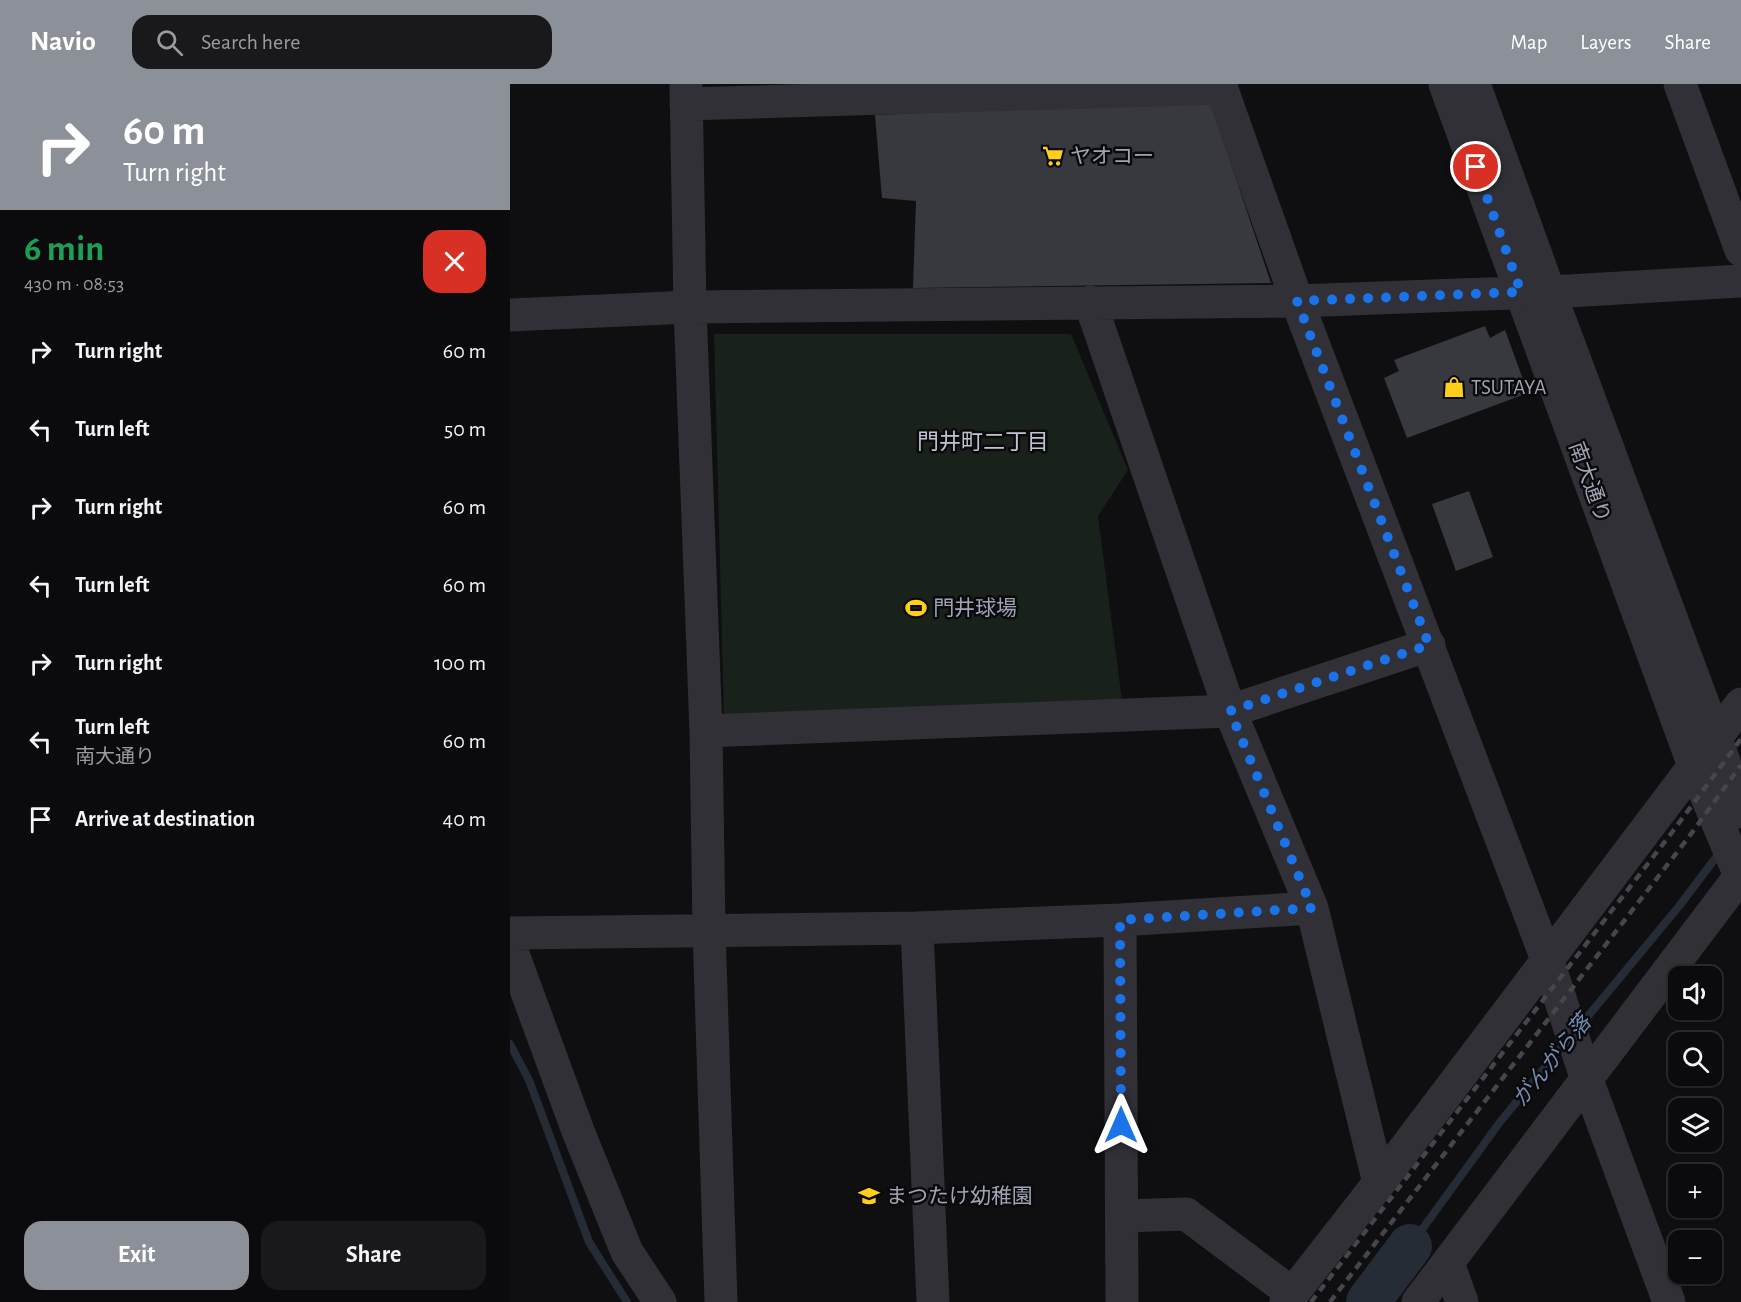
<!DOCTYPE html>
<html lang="en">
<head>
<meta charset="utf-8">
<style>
	:root { --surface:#0b0b0d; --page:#19191b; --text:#f1f3f6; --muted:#9a9b9d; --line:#2b2b2e; --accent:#8c9099 }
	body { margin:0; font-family:"Alegreya Sans","Noto Sans JP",sans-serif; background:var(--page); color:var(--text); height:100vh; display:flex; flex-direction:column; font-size:22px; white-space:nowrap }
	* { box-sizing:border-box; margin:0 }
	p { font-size:20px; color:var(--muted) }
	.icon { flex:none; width:33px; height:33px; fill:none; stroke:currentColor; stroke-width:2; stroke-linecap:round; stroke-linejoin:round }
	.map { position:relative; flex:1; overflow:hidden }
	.drawer { display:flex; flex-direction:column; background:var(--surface); width:510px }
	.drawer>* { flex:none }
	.top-card { background:#8c9099; color:#fff; overflow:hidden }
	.controls { position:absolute; left:1158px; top:882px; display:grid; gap:12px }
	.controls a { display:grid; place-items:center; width:54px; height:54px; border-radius:12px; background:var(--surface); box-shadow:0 2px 4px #0004,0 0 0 2px var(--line); font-size:30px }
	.pin { position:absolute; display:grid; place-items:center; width:51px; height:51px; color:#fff; margin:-26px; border:3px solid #fff; border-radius:50%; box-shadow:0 2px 6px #0007 }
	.me { position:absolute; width:66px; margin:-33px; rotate:0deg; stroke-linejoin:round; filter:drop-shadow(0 0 4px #0008) }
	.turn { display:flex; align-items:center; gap:21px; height:126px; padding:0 24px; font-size:27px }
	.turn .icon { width:78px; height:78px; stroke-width:2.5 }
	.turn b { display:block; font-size:42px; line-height:51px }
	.round { display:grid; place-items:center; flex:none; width:63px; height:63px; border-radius:18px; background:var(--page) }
	.headline { display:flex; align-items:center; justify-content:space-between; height:102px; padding:0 24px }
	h1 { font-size:36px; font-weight:600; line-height:45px; color:#1e9e55 }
	.cta { display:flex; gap:12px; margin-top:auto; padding:12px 24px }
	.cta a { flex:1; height:69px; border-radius:18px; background:var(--accent); color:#fff; font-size:24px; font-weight:600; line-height:69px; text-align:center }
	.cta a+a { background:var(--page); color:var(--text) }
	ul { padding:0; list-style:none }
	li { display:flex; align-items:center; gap:18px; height:78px; padding:0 24px }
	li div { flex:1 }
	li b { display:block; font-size:22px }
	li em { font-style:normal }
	header { display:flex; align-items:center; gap:36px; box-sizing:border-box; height:84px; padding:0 30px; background:var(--accent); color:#fff }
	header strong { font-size:28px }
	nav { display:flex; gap:33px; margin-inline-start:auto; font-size:21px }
	.search { width:420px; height:54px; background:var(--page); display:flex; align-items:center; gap:15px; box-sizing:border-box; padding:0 21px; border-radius:18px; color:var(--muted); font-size:22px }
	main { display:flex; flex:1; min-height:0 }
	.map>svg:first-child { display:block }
	.green { fill:#19211b }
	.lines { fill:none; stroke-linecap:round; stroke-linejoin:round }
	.stream { stroke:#252c35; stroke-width:8 }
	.river { stroke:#252c35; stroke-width:44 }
	.building { fill:#38393f }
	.minor { stroke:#303036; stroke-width:33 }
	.rail { stroke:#45464d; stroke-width:4.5; stroke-dasharray:8 6; stroke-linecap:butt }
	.route { stroke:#1a73e8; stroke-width:10; stroke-dasharray:0 18 }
	.labels { text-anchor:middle; stroke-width:5; stroke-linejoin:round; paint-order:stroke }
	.poi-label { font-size:21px; fill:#9fa3b3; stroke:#0a0a0c; text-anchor:start }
	.street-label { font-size:21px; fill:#9fa3b3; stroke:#0a0a0c }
	.neighbourhood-label { font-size:22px; fill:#c0c2cf; stroke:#0a0a0c }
	.water-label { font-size:22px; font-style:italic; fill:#738cb1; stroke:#0a0a0c }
</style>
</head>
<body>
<header>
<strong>Navio</strong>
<div class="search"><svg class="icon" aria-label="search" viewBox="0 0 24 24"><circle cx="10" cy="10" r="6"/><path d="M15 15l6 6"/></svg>Search here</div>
<nav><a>Map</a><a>Layers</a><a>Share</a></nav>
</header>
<main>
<section class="drawer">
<div class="top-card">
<div class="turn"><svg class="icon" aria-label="right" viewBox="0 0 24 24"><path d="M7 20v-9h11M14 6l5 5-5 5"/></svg><div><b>60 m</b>Turn right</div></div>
</div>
<div class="headline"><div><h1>6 min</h1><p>430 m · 08:53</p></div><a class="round" style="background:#d93025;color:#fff"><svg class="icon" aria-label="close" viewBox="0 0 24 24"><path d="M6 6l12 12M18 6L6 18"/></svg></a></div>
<ul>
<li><svg class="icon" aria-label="right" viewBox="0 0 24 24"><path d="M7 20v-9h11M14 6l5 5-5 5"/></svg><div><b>Turn right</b></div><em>60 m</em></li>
<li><svg class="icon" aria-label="left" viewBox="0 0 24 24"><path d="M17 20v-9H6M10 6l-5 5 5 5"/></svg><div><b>Turn left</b></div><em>50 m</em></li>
<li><svg class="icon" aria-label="right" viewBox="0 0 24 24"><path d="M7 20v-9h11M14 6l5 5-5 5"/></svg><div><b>Turn right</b></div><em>60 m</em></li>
<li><svg class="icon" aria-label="left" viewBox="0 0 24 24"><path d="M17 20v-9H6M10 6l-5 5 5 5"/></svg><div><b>Turn left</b></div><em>60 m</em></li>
<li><svg class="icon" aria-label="right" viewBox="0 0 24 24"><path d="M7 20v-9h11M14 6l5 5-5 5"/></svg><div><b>Turn right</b></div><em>100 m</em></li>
<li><svg class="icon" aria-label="left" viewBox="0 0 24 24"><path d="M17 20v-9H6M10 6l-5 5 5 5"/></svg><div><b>Turn left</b><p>南大通り</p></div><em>60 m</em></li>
<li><svg class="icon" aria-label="arrive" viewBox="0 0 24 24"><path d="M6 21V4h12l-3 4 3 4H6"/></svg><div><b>Arrive at destination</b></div><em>40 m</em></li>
</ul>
<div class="cta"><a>Exit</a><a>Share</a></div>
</section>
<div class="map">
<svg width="1231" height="1218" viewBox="0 0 1231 1218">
	<rect width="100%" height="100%" fill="#0f0f11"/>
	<!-- green -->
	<path class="green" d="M 204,250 L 561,250 L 618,386 L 588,432 L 612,617 L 214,633 Z"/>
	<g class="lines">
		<!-- stream -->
		<path class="stream" d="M 1069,943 L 1170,821 L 1210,768
			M 0,960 L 19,996 L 79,1158 L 117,1218
			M 900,1162 L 990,1038 L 1055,959"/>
		<!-- river -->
		<path class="river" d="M 858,1218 L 900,1162"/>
	</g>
	<!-- building -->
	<path class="building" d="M 700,17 L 761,199 L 403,204 L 406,117 L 372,114 L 365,31 Z
		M 975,242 L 980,254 L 995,246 L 1018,309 L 897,354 L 874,294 L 889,287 L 884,276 Z
		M 959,407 L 983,473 L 946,487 L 922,420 Z"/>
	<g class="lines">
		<!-- minor -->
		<path class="minor" d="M 176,0 L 180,223 L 196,647 L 199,845 L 211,1218
			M 710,0 L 787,217 L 1038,878 L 1077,996 L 1159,1218
			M 935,0 L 1184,682 L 1231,794
			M 964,0 L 1039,207 L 1206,654 L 1231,728
			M 1170,0 L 1231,166
			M 176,20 L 712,4
			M 580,218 L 720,627 L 802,824 L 869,1099
			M 0,231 L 180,223 L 787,217 L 1058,207 L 1231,197
			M 196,647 L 720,627 L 919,561
			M 1206,654 L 1231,620
			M 610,836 L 612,1218
			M 407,844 L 423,1218
			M 0,849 L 407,844 L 610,836 L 802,824
			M 0,862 L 68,1047 L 117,1168 L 150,1218
			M 612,1132 L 676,1130 L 783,1210
			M 938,1179 L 952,1218
			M 776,1218 L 869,1099 L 1184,682
			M 908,1218 L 1231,791"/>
		<!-- rail -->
		<path class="rail" d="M 801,1218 L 1163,747 L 1231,655
			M 820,1218 L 1178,754 L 1231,681"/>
	</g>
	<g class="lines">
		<!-- route -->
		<path class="route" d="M 611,1041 L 610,836 L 802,824 L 720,627 L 919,561 L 787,217 L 1011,208 L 966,83"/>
	</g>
	<!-- icons -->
	<defs>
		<symbol id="supermarket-bare" viewBox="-9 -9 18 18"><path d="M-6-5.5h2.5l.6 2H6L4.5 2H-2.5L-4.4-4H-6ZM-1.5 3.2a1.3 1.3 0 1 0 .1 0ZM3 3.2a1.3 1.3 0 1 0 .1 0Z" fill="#fece1a" stroke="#0a0a0c" stroke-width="2.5" paint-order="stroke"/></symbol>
		<symbol id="shop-bare" viewBox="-9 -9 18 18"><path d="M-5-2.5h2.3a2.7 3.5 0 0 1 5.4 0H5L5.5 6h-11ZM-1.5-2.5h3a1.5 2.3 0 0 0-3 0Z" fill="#fece1a" stroke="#0a0a0c" stroke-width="2.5" paint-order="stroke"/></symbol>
		<symbol id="stadium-bare" viewBox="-9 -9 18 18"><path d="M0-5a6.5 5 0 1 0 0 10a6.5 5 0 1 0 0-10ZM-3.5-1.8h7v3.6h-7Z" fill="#fece1a" stroke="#0a0a0c" stroke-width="2.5" paint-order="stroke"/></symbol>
		<symbol id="school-bare" viewBox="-9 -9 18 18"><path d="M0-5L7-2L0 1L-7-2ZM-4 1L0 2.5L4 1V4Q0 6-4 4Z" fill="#fece1a" stroke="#0a0a0c" stroke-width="2.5" paint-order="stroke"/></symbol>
	</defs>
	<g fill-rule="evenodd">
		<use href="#supermarket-bare" x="528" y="57" width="30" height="30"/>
		<use href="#shop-bare" x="929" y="288" width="30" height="30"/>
		<use href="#stadium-bare" x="391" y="509" width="30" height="30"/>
		<use href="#school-bare" x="344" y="1097" width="30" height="30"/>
	</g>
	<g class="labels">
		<!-- poi labels -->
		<g class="poi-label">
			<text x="560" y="79">ヤオコー</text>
			<text x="961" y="310">TSUTAYA</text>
			<text x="423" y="531">門井球場</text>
			<text x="376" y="1119">まつたけ幼稚園</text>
		</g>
		<!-- street labels -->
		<g class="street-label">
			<text transform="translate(1080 398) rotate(70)" y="7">南大通り</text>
		</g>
		<!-- neighbourhood labels -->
		<g class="neighbourhood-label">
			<text x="473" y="365">門井町二丁目</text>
		</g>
		<!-- water labels -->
		<g class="water-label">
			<text transform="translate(1041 976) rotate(-51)" y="8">がんがら落</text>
		</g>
	</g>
</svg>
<div class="controls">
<a><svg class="icon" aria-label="sound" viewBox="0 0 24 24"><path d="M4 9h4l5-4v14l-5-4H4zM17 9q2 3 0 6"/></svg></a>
<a><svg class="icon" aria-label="search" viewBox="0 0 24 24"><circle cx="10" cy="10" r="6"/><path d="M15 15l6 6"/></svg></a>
<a><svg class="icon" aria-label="layers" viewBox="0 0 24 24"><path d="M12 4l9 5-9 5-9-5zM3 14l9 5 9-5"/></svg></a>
<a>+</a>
<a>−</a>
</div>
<div class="pin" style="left:966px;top:83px;background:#d93025"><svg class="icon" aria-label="arrive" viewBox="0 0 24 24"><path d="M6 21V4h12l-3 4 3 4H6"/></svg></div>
<svg class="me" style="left:611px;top:1041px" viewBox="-20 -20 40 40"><path d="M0-17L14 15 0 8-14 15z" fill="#1a73e8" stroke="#fff" stroke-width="4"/></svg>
</div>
</main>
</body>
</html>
